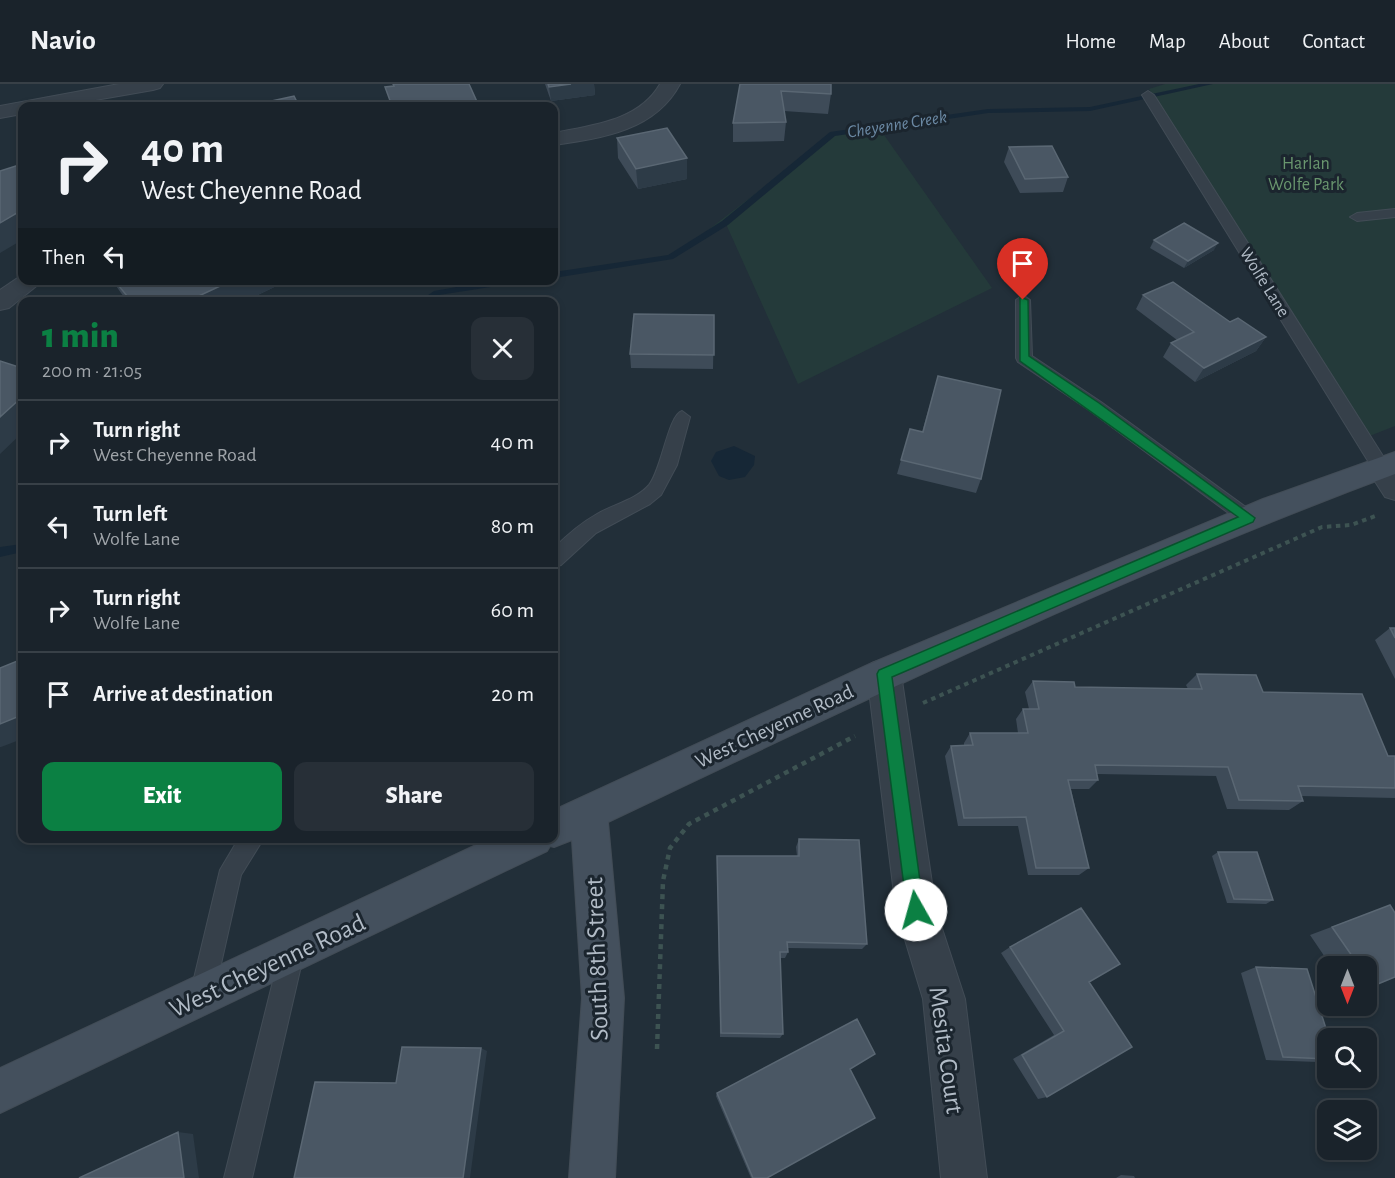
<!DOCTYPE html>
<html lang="en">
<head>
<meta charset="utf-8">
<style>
	:root { --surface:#1a232b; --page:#272f37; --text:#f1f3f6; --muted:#9fa4a9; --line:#384047; --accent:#0b8043 }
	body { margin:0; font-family:"Alegreya Sans",sans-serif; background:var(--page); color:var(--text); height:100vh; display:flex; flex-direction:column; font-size:22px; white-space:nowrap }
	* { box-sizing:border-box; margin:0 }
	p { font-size:20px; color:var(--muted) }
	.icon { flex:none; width:33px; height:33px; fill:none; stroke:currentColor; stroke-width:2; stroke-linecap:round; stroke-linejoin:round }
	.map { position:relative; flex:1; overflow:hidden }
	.panel { position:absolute; left:18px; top:213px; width:540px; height:546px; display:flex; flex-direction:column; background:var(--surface); border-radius:12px; box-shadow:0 3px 9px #0003,0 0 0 2px var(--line) }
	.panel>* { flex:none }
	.top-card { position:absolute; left:18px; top:18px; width:540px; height:183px; border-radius:12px; box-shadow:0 3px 9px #0003,0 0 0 2px var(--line); background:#1a232b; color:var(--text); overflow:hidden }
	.needle { width:39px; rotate:180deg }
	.buttons { position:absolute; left:1317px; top:872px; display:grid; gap:12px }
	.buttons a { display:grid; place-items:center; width:60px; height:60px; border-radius:12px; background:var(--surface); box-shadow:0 3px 9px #0003,0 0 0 2px var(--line); font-size:30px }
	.pin { position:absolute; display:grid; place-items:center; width:51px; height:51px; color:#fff; margin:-62px -26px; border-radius:50% 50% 50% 0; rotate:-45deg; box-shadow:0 0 6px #0007 }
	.pin .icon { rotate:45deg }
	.me { position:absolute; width:66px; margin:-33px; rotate:353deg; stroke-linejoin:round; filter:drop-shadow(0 0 4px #0008) }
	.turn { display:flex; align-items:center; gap:21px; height:126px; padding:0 24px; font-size:27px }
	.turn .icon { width:78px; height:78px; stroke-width:2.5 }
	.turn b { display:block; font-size:42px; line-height:51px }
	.then { display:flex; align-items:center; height:57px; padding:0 24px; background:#0003; gap:12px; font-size:22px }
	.round { display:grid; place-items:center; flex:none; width:63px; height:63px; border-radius:12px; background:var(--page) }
	.headline { display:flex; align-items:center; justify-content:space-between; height:102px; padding:0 24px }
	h1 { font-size:36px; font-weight:800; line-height:45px; color:var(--accent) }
	.cta { display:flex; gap:12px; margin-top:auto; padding:12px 24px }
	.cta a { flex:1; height:69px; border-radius:12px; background:var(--accent); color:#fff; font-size:24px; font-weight:800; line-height:69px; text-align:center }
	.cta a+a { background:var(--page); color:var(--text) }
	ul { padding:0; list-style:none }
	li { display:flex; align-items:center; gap:18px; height:84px; padding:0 24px; border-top:2px solid var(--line) }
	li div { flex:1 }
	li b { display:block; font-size:22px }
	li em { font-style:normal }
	header { display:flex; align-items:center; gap:36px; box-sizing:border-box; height:84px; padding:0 30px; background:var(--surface); border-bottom:2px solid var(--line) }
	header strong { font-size:28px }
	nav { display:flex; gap:33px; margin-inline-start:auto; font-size:21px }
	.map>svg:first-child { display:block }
	.green { fill:#243a3a }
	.water { fill:#162736 }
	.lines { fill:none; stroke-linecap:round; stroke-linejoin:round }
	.stream { fill:#162736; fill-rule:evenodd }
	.service-casing { stroke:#424c56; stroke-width:2 }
	.minor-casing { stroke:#424c56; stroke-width:2 }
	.secondary-casing { stroke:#424c56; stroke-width:2 }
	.path-far1 { stroke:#3d5352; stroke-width:4; stroke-dasharray:4.5 4.5; stroke-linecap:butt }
	.path { stroke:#3d5352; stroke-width:4.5; stroke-dasharray:5 5; stroke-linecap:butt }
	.service { fill:#36404a; fill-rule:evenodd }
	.minor { fill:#36404a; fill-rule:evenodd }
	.secondary { fill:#44505d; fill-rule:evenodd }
	.wall { fill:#3e4b58 }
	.shaded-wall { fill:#2d3b47 }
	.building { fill:#4a5764; stroke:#5a6773; stroke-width:1.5 }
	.route { fill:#0b8043; stroke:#07532c; stroke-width:1.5 }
	.labels { text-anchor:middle; stroke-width:6; stroke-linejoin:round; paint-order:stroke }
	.far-water-label { font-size:18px; font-style:italic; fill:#6b89a4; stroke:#1b252e }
	.far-park-label { font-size:18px; fill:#69966e; stroke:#1b252e }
	.far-street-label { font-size:18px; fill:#b1bbc6; stroke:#1b252e }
	.street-label { font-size:21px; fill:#b1bbc6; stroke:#1b252e }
	.near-street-label { font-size:26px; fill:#b1bbc6; stroke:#1b252e }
</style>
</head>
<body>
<header>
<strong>Navio</strong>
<nav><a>Home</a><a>Map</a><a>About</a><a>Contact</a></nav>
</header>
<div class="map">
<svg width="1395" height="1094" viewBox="0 0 1395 1094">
	<rect width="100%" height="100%" fill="#222f39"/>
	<!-- green -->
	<path class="green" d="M 1165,0 L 1395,0 L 1395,342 L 1367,353 L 1149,5 Z
		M 833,50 L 884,51 L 992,204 L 798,300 L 726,140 L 673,173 Z"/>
	<!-- water -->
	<path class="water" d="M 734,362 L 755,372 L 754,381 L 745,393 L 729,396 L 719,392 L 711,377 L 716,368 Z"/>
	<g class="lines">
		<!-- stream -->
		<path class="stream" d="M 1199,0 L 1213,0 L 1090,27 L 988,29 L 835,52 L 728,141 L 673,175 L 554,194 L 554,188 L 668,171 L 722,137 L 830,48 L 988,25 L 1090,23 Z
			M 496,196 L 520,196 L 516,199 L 439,211 L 430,218 L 418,218 L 434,207 Z
			M 22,460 L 22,468 L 0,473 L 0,463 Z"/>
		<defs>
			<path id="service" d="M 1148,7 L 1154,11 L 1388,380 L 1391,385 L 1388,390 L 1376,390 L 1142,11 Z
				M 1395,125 L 1395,133 L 1357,137 L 1350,133 L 1357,129 Z
				M 1023,211 L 1030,216 L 1032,272 L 1101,318 L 1254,429 L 1257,434 L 1254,439 L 1242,439 L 1089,326 L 1018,278 L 1016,274 L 1016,216 Z
				M 682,327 L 690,333 L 677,381 L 661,411 L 650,420 L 596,449 L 561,481 L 554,483 L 554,464 C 567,451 581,439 597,430 C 614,420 636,416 649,401 C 662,385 668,331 682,327 Z
				M 239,754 L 264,754 L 241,791 L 214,911 L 211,920 L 202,923 L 193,920 L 190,911 L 220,786 Z
				M 292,857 L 301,860 L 304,869 L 252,1094 L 224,1094 L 280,869 L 283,860 Z"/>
			<path id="minor" d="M 119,0 L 163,0 L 160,4 L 153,6 L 61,22 L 22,22 L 22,30 L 0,34 L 0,22 Z
				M 660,0 L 680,0 C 655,47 602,54 554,61 L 554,49 C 592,41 639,37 660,0 Z
				M 22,191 L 22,196 L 44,196 L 9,224 L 0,226 L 0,206 Z
				M 1382,374 L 1392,377 L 1395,381 L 1395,416 L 1385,413 L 1367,385 L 1372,377 Z
				M 884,575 L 896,579 L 901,590 L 936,826 L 965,915 L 987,1094 L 941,1094 L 923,915 L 896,826 L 867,590 L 872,579 Z"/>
			<path id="secondary" d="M 1395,368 L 1395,390 C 1126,490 867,615 608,738 L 624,914 L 615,1094 L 569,1094 L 582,914 L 572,756 L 554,763 L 550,762 L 547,767 L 0,1029 L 0,984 L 491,754 L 554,754 L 554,726 L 872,579 L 1263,415 Z"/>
		</defs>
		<!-- service casing -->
		<use href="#service" class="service-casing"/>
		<!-- minor casing -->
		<use href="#minor" class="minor-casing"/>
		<!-- secondary casing -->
		<use href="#secondary" class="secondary-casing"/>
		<!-- path-far1 -->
		<path class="path-far1" d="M 923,619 L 1322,443 L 1351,441 L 1378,431"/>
		<!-- path -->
		<path class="path" d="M 657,965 L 663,797 L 670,764 L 689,740 L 855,652"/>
		<!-- service -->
		<use href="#service" class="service"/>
		<!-- minor -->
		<use href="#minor" class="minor"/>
		<!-- secondary -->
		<use href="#secondary" class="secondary"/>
	</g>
	<!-- wall -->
	<path class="wall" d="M 545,0 L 594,0 L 595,11 L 551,17 Z
		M 740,0 L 831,10 L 828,30 L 784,27 L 786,38 L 784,57 L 733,58 L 733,39 Z
		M 617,54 L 687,74 L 687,95 L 638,105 L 618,74 Z
		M 1009,63 L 1068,93 L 1063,108 L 1020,109 L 1004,78 Z
		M 1154,156 L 1214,166 L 1184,184 L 1150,164 Z
		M 112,196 L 289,196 L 243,218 L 128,218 L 121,209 Z
		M 1143,211 L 1230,238 L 1266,253 L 1256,267 L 1195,298 L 1163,273 L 1171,259 L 1177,256 L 1136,225 Z
		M 714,231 L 713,285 L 631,284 L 630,270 Z
		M 934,306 L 981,395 L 976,409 L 897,390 L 910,345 L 922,348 Z
		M 1390,544 L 1395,544 L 1395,595 L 1375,556 Z
		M 1197,590 L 1263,608 L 1388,672 L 1395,672 L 1395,714 L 1301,712 L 1303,717 L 1289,726 L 1227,725 L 1216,692 L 1097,690 L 1098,696 L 1089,705 L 1071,705 L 1089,784 L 1079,791 L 1028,791 L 1018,742 L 958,742 L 945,672 L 951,662 L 964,661 L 964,659 L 970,649 L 1018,649 L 1016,635 L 1023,625 L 1029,625 L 1025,608 L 1033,597 L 1075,603 L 1188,605 L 1186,601 Z
		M 799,755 L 867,860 L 862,865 L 787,864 L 788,868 L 785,874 L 780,874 L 783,950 L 780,954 L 720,953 L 717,772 L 797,772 L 796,763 Z
		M 1218,768 L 1273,816 L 1266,820 L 1227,819 L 1212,772 Z
		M 1390,821 L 1373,902 L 1366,903 L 1366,882 L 1331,882 L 1310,851 Z
		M 1010,863 L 1089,898 L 1047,1013 L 1038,1015 L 1013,975 L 1054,951 L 1001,869 Z
		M 1256,883 L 1328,975 L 1328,977 L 1318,978 L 1266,976 L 1241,889 Z
		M 850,985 L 767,1094 L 751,1094 L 716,1012 L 717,1009 Z
		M 1121,1091 L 1134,1092 L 1135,1094 L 1116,1094 Z"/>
	<!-- shaded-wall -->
	<path class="shaded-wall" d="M 571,0 L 594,0 L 595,11 L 551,17 L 549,3 Z
		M 687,74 L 687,95 L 638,105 L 636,85 Z
		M 22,126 L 22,156 L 0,169 L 0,139 Z
		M 1218,159 L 1214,166 L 1184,184 L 1188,177 Z
		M 233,196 L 289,196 L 243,218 L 186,218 Z
		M 1266,253 L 1256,267 L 1195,298 L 1204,284 Z
		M 22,313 L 22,349 L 0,370 L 0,333 Z
		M 22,631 L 22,655 L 1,663 L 0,663 L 0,640 Z
		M 481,964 L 487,967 L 470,1094 L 463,1094 Z
		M 178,1048 L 193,1050 L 199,1094 L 184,1094 Z"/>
	<!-- building -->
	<path class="building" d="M 393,0 L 469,0 L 478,20 L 466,22 L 392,22 L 385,3 L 394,2 Z
		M 548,0 L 571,0 L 549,3 Z
		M 740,0 L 831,0 L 831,10 L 781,7 L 786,38 L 733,39 Z
		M 294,12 L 299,22 L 249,22 Z
		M 667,44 L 687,74 L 636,85 L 617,54 Z
		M 1052,62 L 1068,93 L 1025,95 L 1009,63 Z
		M 22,80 L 22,126 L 0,139 L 0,87 Z
		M 1184,139 L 1218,159 L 1188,177 L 1154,156 Z
		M 114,196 L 233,196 L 186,218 L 156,218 L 153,215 L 148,218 L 132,218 Z
		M 1173,198 L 1230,238 L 1238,234 L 1266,253 L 1204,284 L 1171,259 L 1194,248 L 1143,211 Z
		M 634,230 L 714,231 L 714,271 L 630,270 Z
		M 0,277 L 22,284 L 22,313 L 0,333 Z
		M 938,292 L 1001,306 L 981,395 L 901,376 L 910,345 L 923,348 Z
		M 1390,544 L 1395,544 L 1395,554 Z
		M 22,575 L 22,631 L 0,640 L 0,584 Z
		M 1197,590 L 1256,591 L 1263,608 L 1362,610 L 1388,672 L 1395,672 L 1395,704 L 1298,702 L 1303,717 L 1239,716 L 1228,683 L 1095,681 L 1098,696 L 1068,696 L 1089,784 L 1036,784 L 1026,733 L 964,734 L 951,662 L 973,661 L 970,649 L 1028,649 L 1023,625 L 1039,625 L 1033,597 L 1074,598 L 1075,603 L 1202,605 Z
		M 799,755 L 859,756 L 867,860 L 787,858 L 788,868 L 780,868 L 783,950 L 721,949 L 717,772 L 799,772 Z
		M 1218,768 L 1257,768 L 1273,816 L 1234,815 Z
		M 1390,821 L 1395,829 L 1395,893 L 1373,902 L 1366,893 L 1366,882 L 1359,882 L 1332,843 Z
		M 1081,824 L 1120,880 L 1089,898 L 1132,963 L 1047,1013 L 1022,971 L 1064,947 L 1010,863 Z
		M 1256,883 L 1307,885 L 1329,954 L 1328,954 L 1328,975 L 1283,973 Z
		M 857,935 L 875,970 L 850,985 L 875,1034 L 767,1094 L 753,1094 L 717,1009 Z
		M 402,963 L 481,964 L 463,1094 L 294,1094 L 315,998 L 396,999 Z
		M 178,1048 L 184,1094 L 79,1094 Z"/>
	<!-- route -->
	<path class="route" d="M 1020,213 L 1028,216 L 1029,272 L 1099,319 L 1255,434 L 1253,438 L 892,593 L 924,826 L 921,832 L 916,834 L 910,832 L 907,826 L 877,590 L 879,586 L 1238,433 L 1020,277 Z"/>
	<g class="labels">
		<!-- far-water labels -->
		<g class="far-water-label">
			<text transform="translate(897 40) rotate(-9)" y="6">Cheyenne Creek</text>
		</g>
		<!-- far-park labels -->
		<g class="far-park-label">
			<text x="1306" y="85">Harlan<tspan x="1306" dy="21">Wolfe Park</tspan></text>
		</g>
		<!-- far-street labels -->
		<g class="far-street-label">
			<text transform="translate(1265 198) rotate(58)" y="6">Wolfe Lane</text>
		</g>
		<!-- street labels -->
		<g class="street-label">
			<text transform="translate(774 642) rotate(-25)" y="7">West Cheyenne Road</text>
		</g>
		<!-- near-street labels -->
		<g class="near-street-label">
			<text transform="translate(596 875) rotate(-92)" y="9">South 8th Street</text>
			<text transform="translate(267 881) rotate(-25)" y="9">West Cheyenne Road</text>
			<text transform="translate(947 966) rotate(82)" y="9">Mesita Court</text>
		</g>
	</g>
</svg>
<div class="buttons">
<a><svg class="needle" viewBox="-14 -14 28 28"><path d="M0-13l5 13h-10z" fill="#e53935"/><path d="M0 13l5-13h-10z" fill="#9fa4a9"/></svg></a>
<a><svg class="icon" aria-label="search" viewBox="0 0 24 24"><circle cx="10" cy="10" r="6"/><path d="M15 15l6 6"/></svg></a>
<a><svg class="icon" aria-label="layers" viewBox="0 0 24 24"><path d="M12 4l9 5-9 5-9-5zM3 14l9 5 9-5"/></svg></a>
</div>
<div class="pin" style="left:1023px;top:216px;background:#d93025"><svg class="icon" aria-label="arrive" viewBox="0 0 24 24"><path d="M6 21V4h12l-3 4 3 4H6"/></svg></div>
<svg class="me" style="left:916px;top:826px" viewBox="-20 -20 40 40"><circle r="19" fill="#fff"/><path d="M0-13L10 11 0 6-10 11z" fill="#0b8043"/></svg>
<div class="top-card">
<div class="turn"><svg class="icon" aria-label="right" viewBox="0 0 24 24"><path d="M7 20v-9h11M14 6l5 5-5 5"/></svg><div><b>40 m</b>West Cheyenne Road</div></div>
<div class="then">Then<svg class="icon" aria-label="left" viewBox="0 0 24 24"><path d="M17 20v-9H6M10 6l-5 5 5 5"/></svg></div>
</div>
<section class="panel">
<div class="headline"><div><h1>1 min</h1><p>200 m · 21:05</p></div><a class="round"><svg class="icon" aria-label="close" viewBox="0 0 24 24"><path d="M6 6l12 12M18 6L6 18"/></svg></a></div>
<ul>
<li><svg class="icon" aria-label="right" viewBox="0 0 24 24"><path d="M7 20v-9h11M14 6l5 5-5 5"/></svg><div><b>Turn right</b><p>West Cheyenne Road</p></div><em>40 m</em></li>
<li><svg class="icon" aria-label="left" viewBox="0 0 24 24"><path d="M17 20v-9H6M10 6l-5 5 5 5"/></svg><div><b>Turn left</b><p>Wolfe Lane</p></div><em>80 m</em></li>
<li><svg class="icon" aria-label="right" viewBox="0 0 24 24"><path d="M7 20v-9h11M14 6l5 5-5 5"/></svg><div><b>Turn right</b><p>Wolfe Lane</p></div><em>60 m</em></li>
<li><svg class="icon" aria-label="arrive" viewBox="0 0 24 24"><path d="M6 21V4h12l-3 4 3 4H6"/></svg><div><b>Arrive at destination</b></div><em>20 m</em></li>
</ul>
<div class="cta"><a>Exit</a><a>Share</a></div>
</section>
</div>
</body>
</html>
